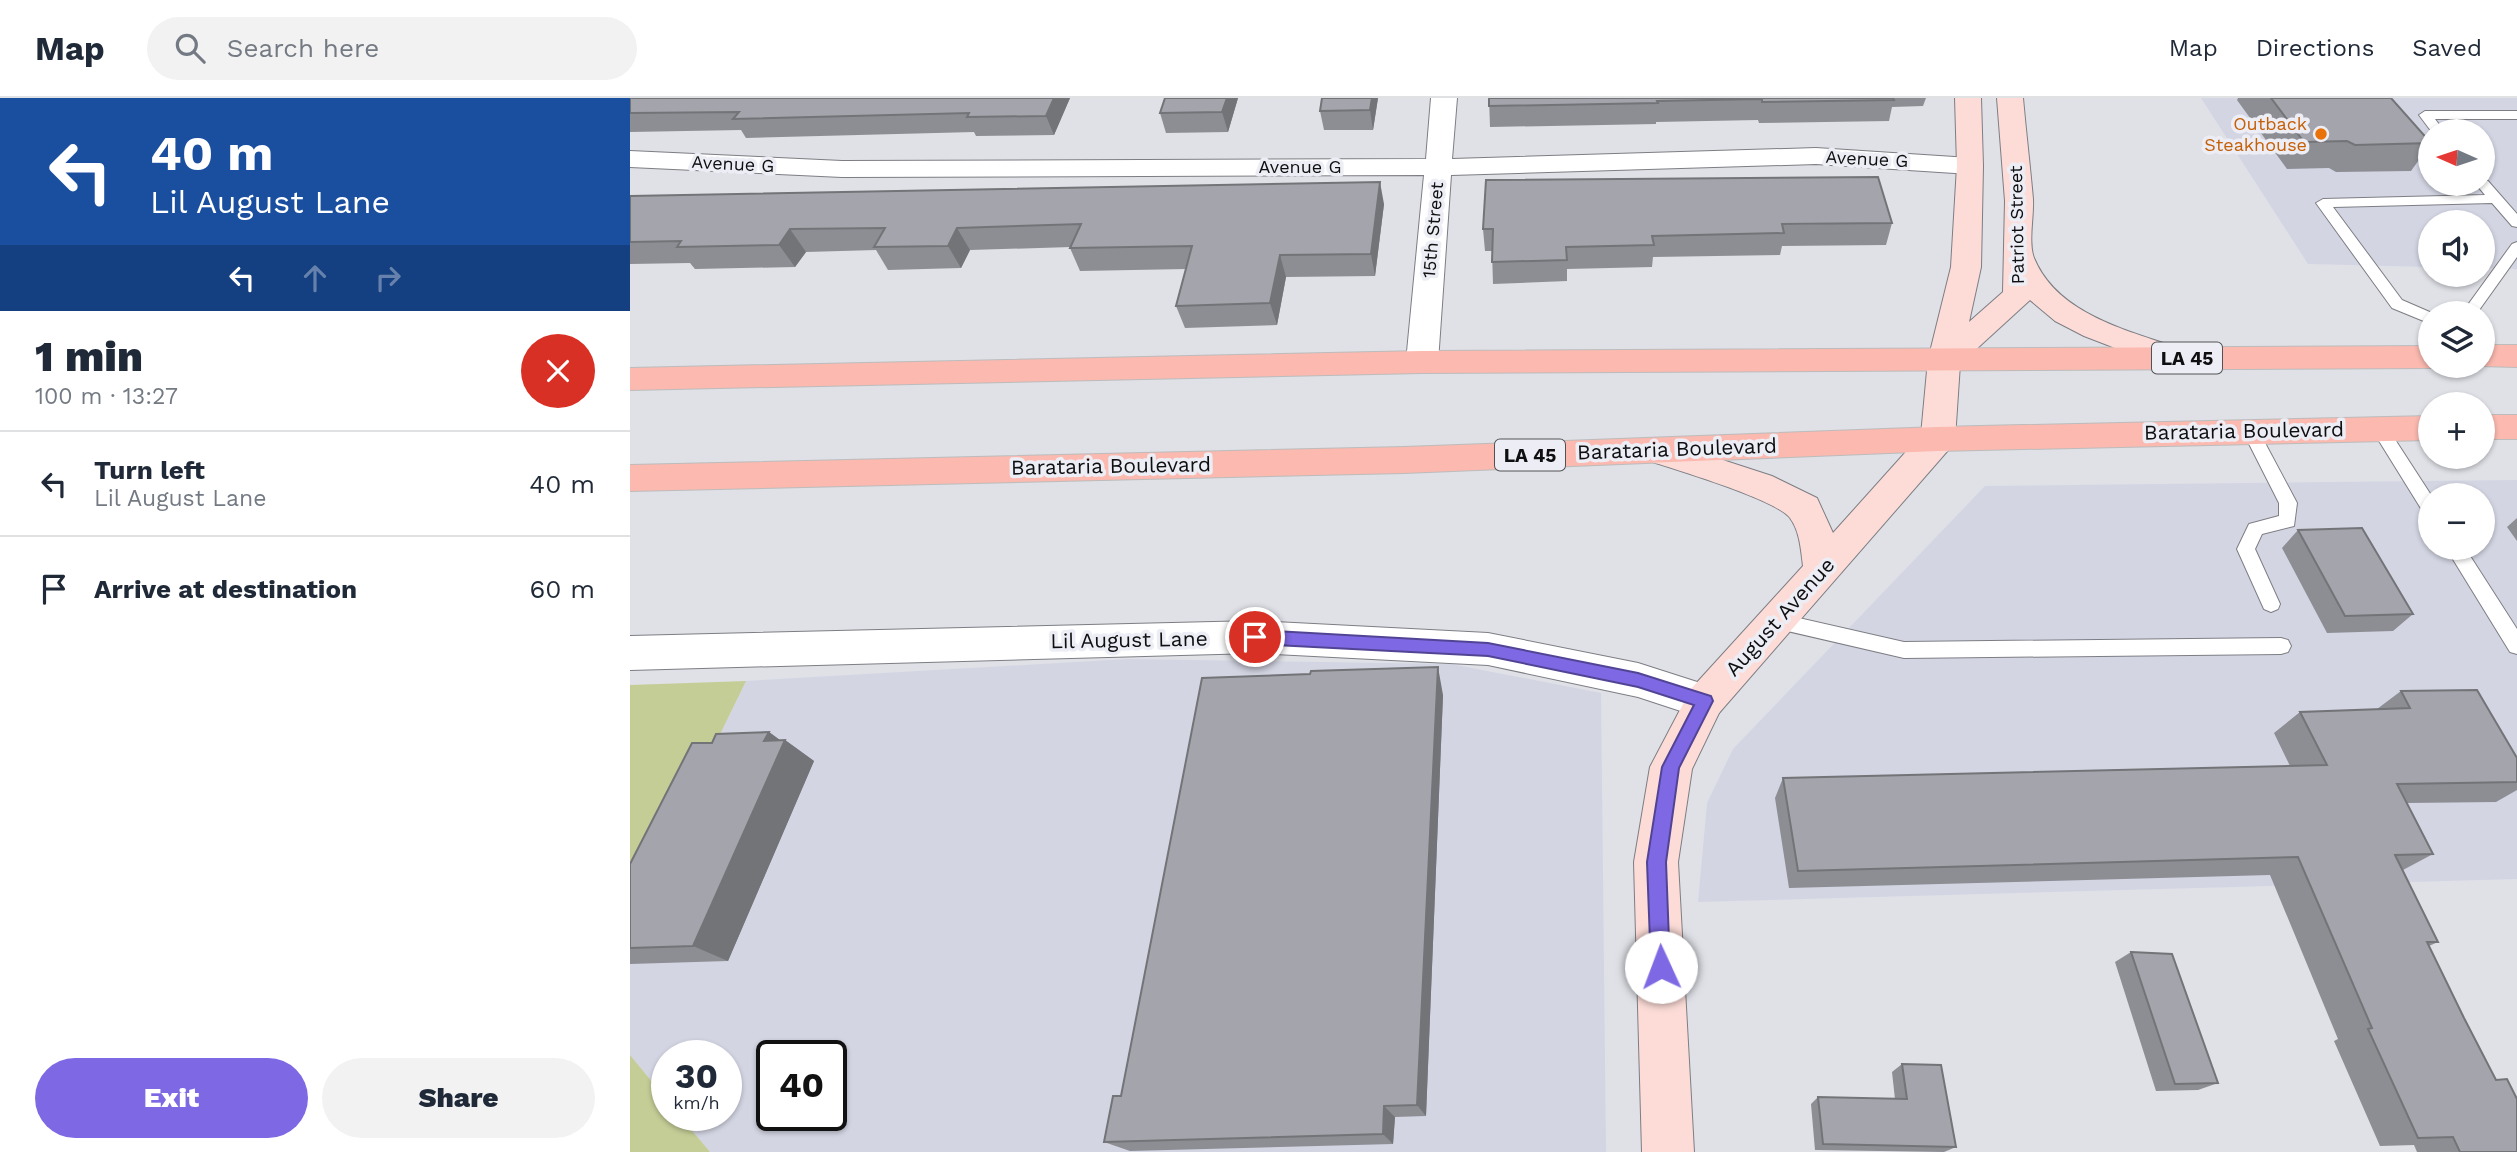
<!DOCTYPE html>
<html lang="en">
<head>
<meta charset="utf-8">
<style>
	:root { --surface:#fff; --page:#f2f2f3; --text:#1f2937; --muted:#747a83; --line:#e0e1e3; --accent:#7e68e3 }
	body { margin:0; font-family:"Work Sans",sans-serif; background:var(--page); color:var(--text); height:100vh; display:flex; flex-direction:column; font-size:26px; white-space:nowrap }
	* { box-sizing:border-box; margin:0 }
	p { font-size:23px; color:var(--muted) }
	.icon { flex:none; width:38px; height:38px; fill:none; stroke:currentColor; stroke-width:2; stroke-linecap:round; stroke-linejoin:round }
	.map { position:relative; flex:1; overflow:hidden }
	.sheet { display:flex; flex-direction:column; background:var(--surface); width:630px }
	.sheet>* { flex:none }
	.guide { background:#1a4fa0; color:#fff; overflow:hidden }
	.needle { width:46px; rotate:273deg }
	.fabs { position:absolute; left:1788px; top:21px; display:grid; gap:14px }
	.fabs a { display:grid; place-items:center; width:77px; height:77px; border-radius:50%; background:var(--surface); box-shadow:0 2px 5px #0004; font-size:35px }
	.speed { position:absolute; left:21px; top:942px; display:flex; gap:14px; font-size:35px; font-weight:700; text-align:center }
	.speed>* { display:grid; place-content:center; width:91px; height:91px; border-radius:50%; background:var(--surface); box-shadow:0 2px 5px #0004; line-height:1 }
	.speed small { font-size:18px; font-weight:400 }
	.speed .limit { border:4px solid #111; border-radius:10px; background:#fff; color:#111 }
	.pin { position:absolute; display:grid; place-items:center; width:60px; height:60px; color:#fff; margin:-30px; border:4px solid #fff; border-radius:50%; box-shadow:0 2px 7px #0007 }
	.me { position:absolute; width:77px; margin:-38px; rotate:358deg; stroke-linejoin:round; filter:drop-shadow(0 0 5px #0008) }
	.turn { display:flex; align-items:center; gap:24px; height:147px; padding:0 35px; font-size:32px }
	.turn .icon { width:91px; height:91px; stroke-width:2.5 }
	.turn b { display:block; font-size:49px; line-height:60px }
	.lanes { display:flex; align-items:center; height:66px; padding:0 35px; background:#0003; justify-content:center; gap:35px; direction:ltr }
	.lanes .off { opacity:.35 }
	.round { display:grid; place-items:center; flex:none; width:74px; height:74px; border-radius:37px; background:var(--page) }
	.headline { display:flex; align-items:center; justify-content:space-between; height:119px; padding:0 35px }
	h1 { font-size:42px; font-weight:800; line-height:52px }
	.primary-button { display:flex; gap:14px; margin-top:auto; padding:14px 35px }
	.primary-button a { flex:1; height:80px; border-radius:42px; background:var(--accent); color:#fff; font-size:28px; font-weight:800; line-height:80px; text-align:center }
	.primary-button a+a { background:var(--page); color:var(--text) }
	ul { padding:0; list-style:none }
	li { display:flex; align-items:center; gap:21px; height:105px; padding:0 35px; border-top:2px solid var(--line) }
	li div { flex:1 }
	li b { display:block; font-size:26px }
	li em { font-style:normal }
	header { display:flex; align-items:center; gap:42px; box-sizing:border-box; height:98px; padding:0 35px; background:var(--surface); border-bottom:2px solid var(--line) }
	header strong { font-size:33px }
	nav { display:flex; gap:38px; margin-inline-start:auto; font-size:24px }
	.search { width:490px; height:63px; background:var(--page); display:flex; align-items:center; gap:18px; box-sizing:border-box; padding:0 24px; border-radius:38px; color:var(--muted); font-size:26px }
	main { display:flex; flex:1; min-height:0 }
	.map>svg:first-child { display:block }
	.built { fill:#d3d5e3; fill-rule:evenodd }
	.green { fill:#c4cd96 }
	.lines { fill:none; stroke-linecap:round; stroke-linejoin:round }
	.lane-casing { stroke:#7d7e84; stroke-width:2 }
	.street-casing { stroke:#7d7e84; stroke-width:2 }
	.secondary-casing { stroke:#7d7e84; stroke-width:2 }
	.primary-casing { stroke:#bcbcbc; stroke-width:2 }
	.lane { fill:#fff; fill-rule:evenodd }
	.street { fill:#fff; fill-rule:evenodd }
	.secondary { fill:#fddcd7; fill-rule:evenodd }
	.primary { fill:#fbb9af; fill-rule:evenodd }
	.wall { fill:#8d8e94 }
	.shaded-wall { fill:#737478 }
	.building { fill:#a4a5ac; stroke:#737478; stroke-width:2 }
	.route { fill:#7e68e3; stroke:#524494; stroke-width:2 }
	.food-dot { fill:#e8710a; stroke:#edeef5; stroke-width:2.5 }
	.labels { text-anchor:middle; stroke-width:7; stroke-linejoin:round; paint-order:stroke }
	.far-food-label { font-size:18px; fill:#c56008; stroke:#edeef5; text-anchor:end }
	.far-street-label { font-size:18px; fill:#0f0f11; stroke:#edeef5 }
	.shield { fill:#edeef5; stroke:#525255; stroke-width:2 }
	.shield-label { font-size:19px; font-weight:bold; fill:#0f0f11 }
	.street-label { font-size:21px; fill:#0f0f11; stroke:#edeef5 }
</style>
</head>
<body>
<header>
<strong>Map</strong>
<div class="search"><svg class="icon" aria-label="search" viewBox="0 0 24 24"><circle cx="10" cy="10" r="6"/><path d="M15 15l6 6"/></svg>Search here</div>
<nav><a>Map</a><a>Directions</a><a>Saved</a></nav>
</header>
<main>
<section class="sheet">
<div class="guide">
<div class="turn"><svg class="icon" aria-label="left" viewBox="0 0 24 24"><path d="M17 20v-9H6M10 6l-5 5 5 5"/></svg><div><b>40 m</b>Lil August Lane</div></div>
<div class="lanes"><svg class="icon" aria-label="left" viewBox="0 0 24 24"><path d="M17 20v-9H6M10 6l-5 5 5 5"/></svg><svg class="icon off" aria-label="ahead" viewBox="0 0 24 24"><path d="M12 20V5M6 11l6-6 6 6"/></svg><svg class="icon off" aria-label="right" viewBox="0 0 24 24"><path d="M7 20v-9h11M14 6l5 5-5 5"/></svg></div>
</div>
<div class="headline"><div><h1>1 min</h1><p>100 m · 13:27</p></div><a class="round" style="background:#d93025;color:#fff"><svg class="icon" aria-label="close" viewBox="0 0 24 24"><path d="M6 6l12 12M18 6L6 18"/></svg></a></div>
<ul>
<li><svg class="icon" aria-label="left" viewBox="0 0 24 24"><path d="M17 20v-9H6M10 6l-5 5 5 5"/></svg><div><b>Turn left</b><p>Lil August Lane</p></div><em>40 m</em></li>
<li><svg class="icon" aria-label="arrive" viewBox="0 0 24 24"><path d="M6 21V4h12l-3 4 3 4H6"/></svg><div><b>Arrive at destination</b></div><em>60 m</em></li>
</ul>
<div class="primary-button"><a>Exit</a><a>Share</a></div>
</section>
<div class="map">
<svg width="1887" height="1054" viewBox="0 0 1887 1054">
	<rect width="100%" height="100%" fill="#dfe1e7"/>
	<!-- built -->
	<path class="built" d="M 1571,0 L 1887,0 L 1887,171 L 1853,170 L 1853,124 L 1801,124 L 1801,169 L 1678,166 ZM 1801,33 L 1853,33 L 1853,86 L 1801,86 Z
		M 1887,382 L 1887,781 L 1068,804 L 1077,705 L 1103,651 L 1355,388 ZM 1801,397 L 1853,397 L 1853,450 L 1801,450 Z
		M 498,561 L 821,566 L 971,595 L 976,1054 L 80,1054 L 49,1017 L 96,1017 L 96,957 L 37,957 L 37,1002 L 0,957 L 0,821 L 116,583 ZM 142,957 L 201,957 L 201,1017 L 142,1017 Z"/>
	<!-- green -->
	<path class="green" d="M 116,583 L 0,821 L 0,587 Z
		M 0,957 L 37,1002 L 37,1017 L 49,1017 L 80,1054 L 0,1054 Z"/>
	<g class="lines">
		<defs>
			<path id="lane" d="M 1795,13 L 1887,13 L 1887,21 L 1805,21 L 1814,33 L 1801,33 L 1789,17 Z
				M 1853,82 L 1858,83 L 1887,116 L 1887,129 L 1882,128 L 1862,105 L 1703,109 L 1772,202 L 1802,215 L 1801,226 L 1762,210 L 1686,105 L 1693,101 L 1855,97 L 1846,86 L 1853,86 Z
				M 1887,144 L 1887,159 L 1847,215 L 1832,215 L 1882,146 Z
				M 1749,324 L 1755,326 L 1801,397 L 1801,419 L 1795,417 L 1741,330 Z
				M 1620,326 L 1626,328 L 1667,405 L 1664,428 L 1632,436 L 1625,451 L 1650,506 L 1648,511 L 1641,514 L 1634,511 L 1607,451 L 1619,426 L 1649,418 L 1649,405 L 1612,332 Z
				M 1816,450 L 1835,450 L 1887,531 L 1887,556 L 1880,554 Z
				M 1147,515 L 1274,544 L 1651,540 L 1658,542 L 1661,548 L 1658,554 L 1651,556 L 1274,560 L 1140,529 L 1137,523 L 1140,517 Z"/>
			<path id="street" d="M 801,0 L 827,0 L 822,61 L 1186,50 L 1340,60 L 1350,62 L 1353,68 L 1350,74 L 1340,76 L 1186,66 L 821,77 L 808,264 L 803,272 L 792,275 L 781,272 L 776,264 L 794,77 L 212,79 L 0,69 L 0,53 L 212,63 L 796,61 Z
				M 625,523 L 858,535 L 1008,565 L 1089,591 L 1095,603 L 1089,615 L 1075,621 L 1008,599 L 858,567 L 625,555 L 0,572 L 0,538 Z"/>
			<path id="secondary" d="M 1325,0 L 1351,0 L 1353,68 L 1351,169 L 1339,224 L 1373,194 L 1375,103 L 1367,0 L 1393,0 C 1396,34 1400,67 1403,101 C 1404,119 1398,144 1404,160 C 1428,218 1501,233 1554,252 L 1559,260 L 1554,268 L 1543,271 L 1532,268 L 1454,238 L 1425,223 L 1400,202 L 1330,266 L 1325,341 L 1320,350 L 1089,615 L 1062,671 L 1048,764 L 1064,1054 L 1012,1054 L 1004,764 L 1020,669 L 1061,591 L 1173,468 C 1171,453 1170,433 1160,420 C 1146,401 1040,370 1013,361 L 1008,352 L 1013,343 L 1025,340 L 1142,378 L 1187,400 L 1203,435 L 1291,337 L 1298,262 L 1321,169 L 1327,68 Z"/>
			<path id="primary" d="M 1853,247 L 1887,247 L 1887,269 L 1849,268 L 1853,268 Z
				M 1801,248 L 1801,268 L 1808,268 L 1801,270 L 792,275 L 0,292 L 0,270 L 792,253 Z
				M 1853,317 L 1887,317 L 1887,341 L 1853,341 Z
				M 1801,318 L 1801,342 L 1308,353 L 774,375 L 0,393 L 0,367 L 774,349 L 1308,329 Z"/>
		</defs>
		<!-- lane casing -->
		<use href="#lane" class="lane-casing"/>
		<!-- street casing -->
		<use href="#street" class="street-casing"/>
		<!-- secondary casing -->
		<use href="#secondary" class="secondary-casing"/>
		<!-- primary casing -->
		<use href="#primary" class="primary-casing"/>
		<!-- lane -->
		<use href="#lane" class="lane"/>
		<!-- street -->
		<use href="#street" class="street"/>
		<!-- secondary -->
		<use href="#secondary" class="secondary"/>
		<!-- primary -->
		<use href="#primary" class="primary"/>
	</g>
	<!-- wall -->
	<path class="wall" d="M 0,0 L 440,0 L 424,37 L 346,38 L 344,34 L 116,40 L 111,32 L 0,34 Z
		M 608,0 L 598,34 L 536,35 L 530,15 Z
		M 692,0 L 748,0 L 743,32 L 694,32 L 690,13 Z
		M 859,0 L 1296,0 L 1293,8 L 1262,9 L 1259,23 L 1129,25 L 1128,22 L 1026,24 L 1026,26 L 860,29 Z
		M 1608,0 L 1761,0 L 1801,45 L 1781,73 L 1706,74 L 1699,70 L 1657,71 L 1607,2 Z
		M 0,98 L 754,106 L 745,178 L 656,179 L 647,227 L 555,230 L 546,208 L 556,171 L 450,173 L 440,150 L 441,149 L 340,152 L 331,170 L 258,172 L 246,152 L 176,154 L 165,169 L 65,171 L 60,165 L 0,166 Z
		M 1262,125 L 1256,147 L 1152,148 L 1150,157 L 1023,159 L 1022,169 L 937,171 L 937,183 L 863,186 L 862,153 L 855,153 L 853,131 Z
		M 1887,420 L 1887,443 L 1877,429 Z
		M 1668,432 L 1783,516 L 1763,533 L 1697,535 L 1652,450 Z
		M 1771,593 L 1887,660 L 1887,692 L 1866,704 L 1777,705 L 1803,756 L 1773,772 L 1808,844 L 1799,848 L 1887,1054 L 1787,1054 L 1784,1047 L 1750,1048 L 1704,943 L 1708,941 L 1640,777 L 1159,790 L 1145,700 L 1153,680 L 1660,668 L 1644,635 L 1670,614 L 1747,611 Z
		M 813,597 L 796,1018 L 765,1019 L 763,1046 L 500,1053 L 474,1044 L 491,998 Z
		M 139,634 L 151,643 L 155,642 L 184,663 L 98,863 L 0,866 L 0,766 L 82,645 Z
		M 1501,854 L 1588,985 L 1568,992 L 1526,993 L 1485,864 Z
		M 1272,966 L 1326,1049 L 1314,1054 L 1185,1052 L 1181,1006 L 1188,999 L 1265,1001 L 1262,974 Z"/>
	<!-- shaded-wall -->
	<path class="shaded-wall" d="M 424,0 L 440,0 L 424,37 L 416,18 Z
		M 597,0 L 608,0 L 598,34 L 592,14 Z
		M 742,0 L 748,0 L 743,32 L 740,12 Z
		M 750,84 L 754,106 L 745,178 L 741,156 Z
		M 327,130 L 340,152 L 331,170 L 318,148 Z
		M 160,131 L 176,154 L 165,169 L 149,147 Z
		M 650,157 L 656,179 L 647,227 L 640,205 Z
		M 808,569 L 813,597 L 796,1018 L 787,1007 Z
		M 139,634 L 154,645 L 155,642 L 184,663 L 98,863 L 63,848 L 134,643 Z
		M 754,1008 L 765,1019 L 763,1046 L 753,1036 Z"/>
	<!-- building -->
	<path class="building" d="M 0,0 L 424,0 L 416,18 L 337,19 L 339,15 L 103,21 L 109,14 L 0,15 Z
		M 535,0 L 597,0 L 592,14 L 530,15 Z
		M 692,0 L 742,0 L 740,12 L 690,13 Z
		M 859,0 L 1263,0 L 1264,2 L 1132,4 L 1132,1 L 1027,3 L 1028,5 L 859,8 Z
		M 1641,0 L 1761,0 L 1801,45 L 1725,47 L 1717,43 L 1674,44 Z
		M 1248,79 L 1262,125 L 1152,126 L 1154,135 L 1022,138 L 1024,147 L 936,149 L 937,162 L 862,164 L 863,131 L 853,131 L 856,82 Z
		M 750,84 L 741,156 L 650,157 L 640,205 L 546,208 L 562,148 L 440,150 L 451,126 L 327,130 L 318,148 L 244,149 L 255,130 L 160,131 L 149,147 L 47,149 L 51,143 L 0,144 L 0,98 Z
		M 1732,430 L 1783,516 L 1715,518 L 1668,432 Z
		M 808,569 L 787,1007 L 754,1008 L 753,1036 L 474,1044 L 483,998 L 491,998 L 572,580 L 680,576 L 681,573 Z
		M 1847,592 L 1887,660 L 1887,684 L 1767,686 L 1803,756 L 1765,757 L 1808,844 L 1797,844 L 1834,920 L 1866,982 L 1877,981 L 1887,1001 L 1887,1054 L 1830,1054 L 1823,1039 L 1788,1040 L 1738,931 L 1742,930 L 1668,759 L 1168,773 L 1153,680 L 1697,667 L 1670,614 L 1780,610 L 1771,593 Z
		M 139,634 L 134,643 L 155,642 L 63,848 L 0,850 L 0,766 L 62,645 L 82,645 L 86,636 Z
		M 1501,854 L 1542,856 L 1588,985 L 1545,986 Z
		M 1272,966 L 1311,967 L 1326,1049 L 1193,1046 L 1188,999 L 1277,1001 Z"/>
	<!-- route -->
	<path class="route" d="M 625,532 L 858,545 L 1008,575 L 1081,598 L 1083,603 L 1049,670 L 1036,764 L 1040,869 L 1037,876 L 1031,879 L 1024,876 L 1021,869 L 1017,764 L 1032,669 L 1064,607 L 1008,589 L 858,558 L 625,546 L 619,544 L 617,539 L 619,534 Z"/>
	<!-- markers -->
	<circle class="food-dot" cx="1691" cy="36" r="7"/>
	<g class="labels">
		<!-- far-food labels -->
		<g class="far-food-label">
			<text x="1677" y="32">Outback<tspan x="1677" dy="21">Steakhouse</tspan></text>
		</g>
		<!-- far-street labels -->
		<g class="far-street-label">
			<text transform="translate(1237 61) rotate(3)" y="6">Avenue G</text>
			<text transform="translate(103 66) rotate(3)" y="6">Avenue G</text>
			<text x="670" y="75">Avenue G</text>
			<text transform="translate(1387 127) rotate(-91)" y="6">Patriot Street</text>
			<text transform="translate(803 132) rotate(-85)" y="6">15th Street</text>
		</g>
		<!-- shield labels -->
		<g class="shield">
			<rect x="1522" y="244.5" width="70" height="31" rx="5"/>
			<rect x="865" y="341.5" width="70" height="31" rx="5"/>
		</g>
		<g class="shield-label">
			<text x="1557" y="267">LA 45</text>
			<text x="900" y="364">LA 45</text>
		</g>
		<!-- street labels -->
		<g class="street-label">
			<text transform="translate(1614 333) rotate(-1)" y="7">Barataria Boulevard</text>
			<text transform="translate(1047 351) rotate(-2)" y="7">Barataria Boulevard</text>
			<text transform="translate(481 368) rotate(-1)" y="7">Barataria Boulevard</text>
			<text transform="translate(1150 519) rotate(-48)" y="7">August Avenue</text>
			<text transform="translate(499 542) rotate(-1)" y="7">Lil August Lane</text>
		</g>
	</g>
</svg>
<div class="fabs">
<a><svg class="needle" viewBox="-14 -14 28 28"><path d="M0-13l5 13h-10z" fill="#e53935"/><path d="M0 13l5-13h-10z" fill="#747a83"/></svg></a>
<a><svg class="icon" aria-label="sound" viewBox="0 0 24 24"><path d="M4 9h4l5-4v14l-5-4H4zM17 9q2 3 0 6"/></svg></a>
<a><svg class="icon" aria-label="layers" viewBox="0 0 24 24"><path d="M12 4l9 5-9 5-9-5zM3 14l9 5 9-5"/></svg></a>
<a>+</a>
<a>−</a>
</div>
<div class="speed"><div>30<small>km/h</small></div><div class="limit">40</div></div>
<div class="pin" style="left:625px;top:539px;background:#d93025"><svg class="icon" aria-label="arrive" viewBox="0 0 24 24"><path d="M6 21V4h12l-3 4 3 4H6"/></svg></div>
<svg class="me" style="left:1031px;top:869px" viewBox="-20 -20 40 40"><circle r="19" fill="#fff"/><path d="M0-13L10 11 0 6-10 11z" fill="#7e68e3"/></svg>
</div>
</main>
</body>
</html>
